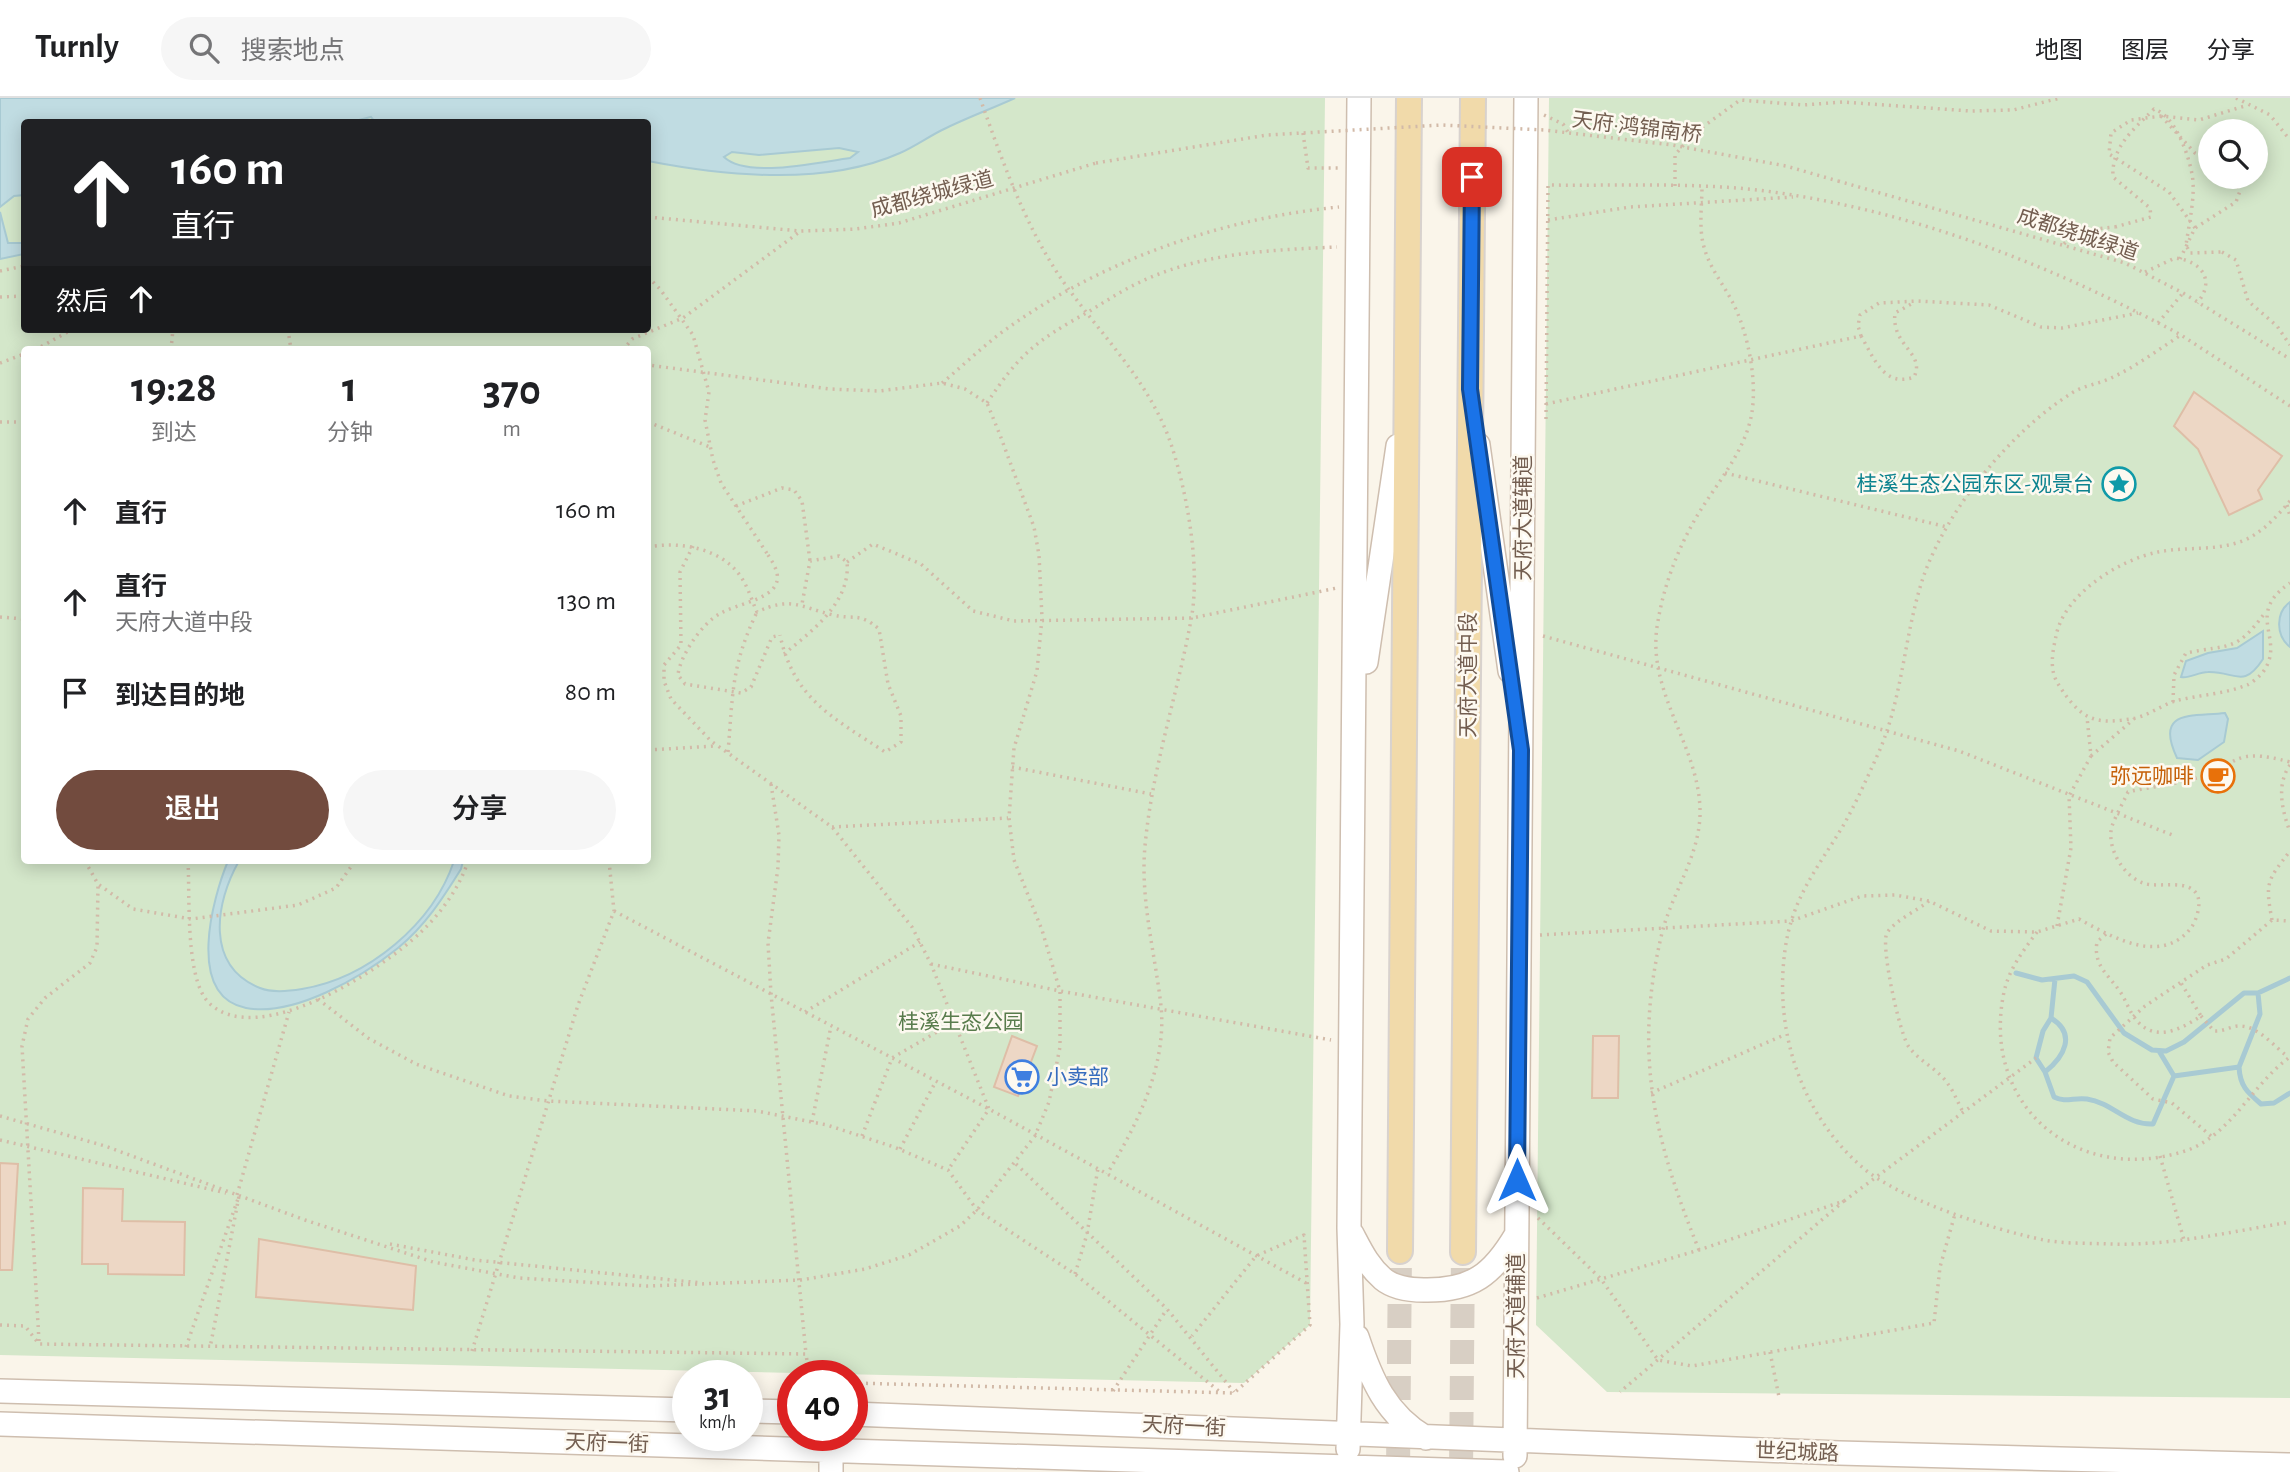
<!DOCTYPE html>
<html lang="zh">
<head>
<meta charset="utf-8">
<style>
	:root { --surface:#fff; --page:#f6f6f6; --text:#202124; --muted:#757577; --line:#e0e0e0; --accent:#724b3e }
	body { margin:0; font-family:"Alegreya Sans","Noto Sans SC",sans-serif; background:var(--page); color:var(--text); height:100vh; display:flex; flex-direction:column; font-size:26px; white-space:nowrap }
	* { box-sizing:border-box; margin:0 }
	p { font-size:23px; color:var(--muted) }
	.icon { flex:none; width:38px; height:38px; fill:none; stroke:currentColor; stroke-width:2; stroke-linecap:round; stroke-linejoin:round }
	.map { position:relative; flex:1; overflow:hidden }
	.panel { position:absolute; left:21px; top:248px; width:630px; height:518px; display:flex; flex-direction:column; background:var(--surface); border-radius:7px; box-shadow:0 4px 18px #0003 }
	.panel>* { flex:none }
	.guide { position:absolute; left:21px; top:21px; width:630px; height:214px; border-radius:7px; box-shadow:0 4px 18px #0003; background:#202124; color:#fff; overflow:hidden }
	.buttons { position:absolute; left:2198px; top:21px; display:grid; gap:14px }
	.buttons a { display:grid; place-items:center; width:70px; height:70px; border-radius:50%; background:var(--surface); box-shadow:0 4px 18px #0003; font-size:35px }
	.speed { position:absolute; left:672px; top:1262px; display:flex; gap:14px; font-size:35px; font-weight:700; text-align:center }
	.speed>* { display:grid; place-content:center; width:91px; height:91px; border-radius:50%; background:var(--surface); box-shadow:0 4px 18px #0003; line-height:1 }
	.speed small { font-size:18px; font-weight:400 }
	.speed .limit { border:10px solid #d22; background:#fff; color:#111 }
	.pin { position:absolute; display:grid; place-items:center; width:60px; height:60px; color:#fff; margin:-30px; border-radius:14px; box-shadow:0 4px 10px #0006 }
	.me { position:absolute; width:77px; margin:-38px; rotate:0deg; stroke-linejoin:round; filter:drop-shadow(0 0 5px #0008) }
	.turn { display:flex; align-items:center; gap:24px; height:147px; padding:0 35px; font-size:32px }
	.turn .icon { width:91px; height:91px; stroke-width:2.5 }
	.turn b { display:block; font-size:49px; line-height:60px }
	.then { display:flex; align-items:center; height:66px; padding:0 35px; background:#0003; gap:14px; font-size:26px }
	.eta { display:flex; justify-content:space-evenly; align-items:center; height:119px; text-align:center }
	.eta b { font-size:42px; font-weight:600; line-height:49px }
	.button { display:flex; gap:14px; margin-top:auto; padding:14px 35px }
	.button a { flex:1; height:80px; border-radius:42px; background:var(--accent); color:#fff; font-size:28px; font-weight:600; line-height:80px; text-align:center }
	.button a+a { background:var(--page); color:var(--text) }
	ul { padding:0; list-style:none }
	li { display:flex; align-items:center; gap:21px; height:91px; padding:0 35px }
	li div { flex:1 }
	li b { display:block; font-size:26px }
	li em { font-style:normal }
	header { display:flex; align-items:center; gap:42px; box-sizing:border-box; height:98px; padding:0 35px; background:var(--surface); border-bottom:2px solid var(--line) }
	header strong { font-size:33px }
	nav { display:flex; gap:38px; margin-inline-start:auto; font-size:24px }
	.search { width:490px; height:63px; background:var(--page); display:flex; align-items:center; gap:18px; box-sizing:border-box; padding:0 24px; border-radius:38px; color:var(--muted); font-size:26px }
	.map>svg:first-child { display:block }
	.green { fill:#d4e7ca; fill-rule:evenodd }
	.water { fill:#c0dce2; stroke:#a8cad3; stroke-width:2; fill-rule:evenodd }
	.lines { fill:none; stroke-linecap:round; stroke-linejoin:round }
	.stream { stroke:#a8cad3; stroke-width:5 }
	.building { fill:#edd7c5; stroke:#debea7; stroke-width:2 }
	.primary-tunnel { stroke:#d8cfc4; stroke-width:24; stroke-dasharray:24 12; stroke-linecap:butt }
	.secondary-casing { stroke:#cebeaf; stroke-width:26 }
	.primary-casing { stroke:#d8d2ce; stroke-width:28 }
	.path { stroke:#d2baa8; stroke-width:3.5; stroke-dasharray:2 5; stroke-linecap:butt }
	.secondary { stroke:#fff; stroke-width:23 }
	.primary { stroke:#f1daaa; stroke-width:24 }
	.path-bridge { stroke:#d2baa8; stroke-width:3.5; stroke-dasharray:2 5; stroke-linecap:butt }
	.route-casing { stroke:#114b97; stroke-width:18 }
	.route { stroke:#1a73e8; stroke-width:12 }
	.labels { text-anchor:middle; stroke-width:5; stroke-linejoin:round; paint-order:stroke }
	.street-label { font-size:21px; fill:#735e50; stroke:#fdf9f0 }
	.culture-label { font-size:21px; fill:#0d838f; stroke:#fdf9f0; text-anchor:end }
	.food-label { font-size:21px; fill:#c56008; stroke:#fdf9f0; text-anchor:end }
	.park-label { font-size:21px; fill:#587c4c; stroke:#fdf9f0 }
	.shop-label { font-size:21px; fill:#366cbe; stroke:#fdf9f0; text-anchor:start }
</style>
</head>
<body>
<header>
<strong>Turnly</strong>
<div class="search"><svg class="icon" aria-label="search" viewBox="0 0 24 24"><circle cx="10" cy="10" r="6"/><path d="M15 15l6 6"/></svg>搜索地点</div>
<nav><a>地图</a><a>图层</a><a>分享</a></nav>
</header>
<div class="map">
<svg width="2290" height="1374" viewBox="0 0 2290 1374">
	<rect width="100%" height="100%" fill="#faf5ea"/>
	<!-- green -->
	<path class="green" d="M 0,0 L 1325,0 L 1310,1227 L 1244,1285 L 0,1257 ZM 24,24 L 648,24 L 648,231 L 24,231 ZM 24,252 L 648,252 L 648,763 L 24,763 Z
		M 1549,0 L 2290,0 L 2290,1300 L 1607,1294 L 1536,1227 ZM 2210,33 L 2256,33 L 2256,79 L 2210,79 Z"/>
	<!-- water -->
	<path class="water" d="M 0,0 L 1015,0 C 991,11 966,20 942,32 C 928,39 914,49 900,55 C 826,88 725,78 648,63 L 648,24 L 375,24 L 371,19 L 351,24 L 24,24 L 24,97 L 14,98 L 0,109 ZM 839,50 L 858,54 L 850,60 C 819,64 747,81 724,59 L 732,54 L 759,57 Z
		M 0,114 L 8,145 L 24,145 L 24,156 L 0,161 Z
		M 2290,504 L 2290,549 C 2276,538 2275,515 2290,504 Z
		M 2263,533 L 2263,561 C 2243,592 2235,573 2208,574 C 2198,574 2189,581 2181,579 L 2186,563 L 2208,555 L 2237,550 Z
		M 2225,615 L 2228,621 L 2224,644 L 2198,662 L 2177,660 C 2154,611 2192,619 2225,615 Z
		M 228,763 L 239,763 C 215,805 205,868 260,890 C 272,895 290,893 302,891 C 368,880 433,826 454,763 L 463,763 L 461,771 C 443,800 425,828 398,850 C 362,879 294,919 246,910 C 185,898 213,799 228,763 Z"/>
	<g class="lines">
		<!-- stream -->
		<path class="stream" d="M 2016,875 L 2042,882 L 2074,878 L 2087,884 L 2124,935 L 2152,952 L 2166,953 L 2184,944 L 2244,895 L 2258,895 L 2290,880
			M 2051,920 C 2077,936 2064,959 2045,974 L 2036,960 L 2043,933 L 2051,920 L 2055,881
			M 2239,969 C 2240,988 2247,994 2261,1006 L 2274,1005 L 2290,995
			M 2045,974 L 2054,999 C 2066,1005 2074,999 2087,1001 C 2113,1005 2126,1027 2153,1026 L 2174,978 L 2159,953
			M 2174,978 L 2239,969 L 2260,916 L 2258,895"/>
	</g>
	<!-- building -->
	<path class="building" d="M 2194,294 L 2282,358 L 2258,392 L 2262,401 L 2229,417 L 2198,351 L 2174,328 Z
		M 1012,938 L 1037,948 L 1018,998 L 994,989 Z
		M 1593,938 L 1619,938 L 1618,1000 L 1592,1000 Z
		M 0,1065 L 18,1066 L 12,1172 L 0,1172 Z
		M 83,1090 L 123,1091 L 122,1123 L 185,1124 L 184,1177 L 108,1176 L 108,1166 L 82,1166 Z
		M 259,1141 L 416,1168 L 413,1212 L 256,1199 Z"/>
	<g class="lines">
		<!-- primary-tunnel -->
		<path class="primary-tunnel" d="M 1398,1374 L 1400,1153
			M 1461,1374 L 1463,1154"/>
		<defs>
			<path id="secondary" d="M 1478,347 L 1510,573
				M 1366,564 L 1398,348
				M 1352,1136 C 1361,1153 1368,1168 1383,1181 C 1394,1190 1411,1192 1424,1192 C 1472,1193 1493,1176 1516,1137
				M 1357,1239 C 1371,1281 1386,1317 1426,1340
				M 0,1293 L 688,1312
				M 747,1313 L 793,1314
				M 852,1316 L 1839,1355 L 2290,1367
				M 0,1326 L 1507,1374
				M 1348,1351 L 1352,1226 L 1349,1130 L 1359,0
				M 1515,1358 L 1526,0
				M 831,1374 L 831,1352"/>
			<path id="primary" d="M 1400,1153 L 1409,0
				M 1463,1154 L 1473,0"/>
		</defs>
		<!-- secondary casing -->
		<use href="#secondary" class="secondary-casing"/>
		<!-- primary casing -->
		<use href="#primary" class="primary-casing"/>
		<!-- path -->
		<path class="path" d="M 980,0 C 1003,65 1028,137 1070,193 C 1106,242 1151,287 1171,346 C 1187,394 1201,471 1191,522 C 1177,598 1152,671 1145,748 C 1140,801 1155,855 1161,908 C 1167,968 1137,1027 1107,1076
			M 2236,0 L 2270,17 L 2290,42
			M 1544,17 L 1563,26 L 1569,36
			M 2161,18 L 2195,55 L 2210,63
			M 1303,35 L 1308,70 L 1340,70
			M 1838,83 L 2125,165 L 2183,195 L 2290,261
			M 1675,88 L 1675,57 L 1693,36 L 1740,2 L 1803,7 L 1843,4 L 1970,13 L 2013,12 L 2060,0
			M 648,119 L 800,133 L 856,131 L 899,125 L 1096,65
			M 1548,122 L 1630,109 L 1793,99
			M 2195,130 L 2169,94 L 2109,56 L 2111,35 L 2131,22 L 2161,18 L 2199,22 L 2248,7
			M 2064,146 L 2077,133 L 2115,129
			M 2222,154 L 2236,162 L 2248,203 L 2277,228 L 2290,247
			M 2180,161 L 2195,130 L 2236,104 L 2240,93 L 2234,79
			M 0,173 L 24,168
			M 2145,174 L 2175,160 C 2202,163 2216,183 2197,205
			M 648,179 L 660,191 L 693,237 L 709,294 L 705,322 L 713,362 L 721,385 L 768,457
			M 0,199 L 24,198
			M 2158,225 L 2183,195
			M 288,231 L 291,252
			M 1861,238 C 1874,260 1884,290 1914,279 C 1926,255 1891,248 1895,215 L 1915,204
			M 35,252 L 73,231
			M 171,252 L 173,231
			M 623,252 L 632,241 L 683,220 L 798,135
			M 0,265 L 24,256
			M 942,285 C 965,266 987,244 1012,227 C 1106,161 1224,120 1339,109
			M 987,305 C 1020,255 1036,243 1088,214 C 1103,205 1118,195 1134,187 C 1197,155 1268,152 1337,149
			M 1546,306 L 1861,238 L 1858,228 L 1860,217 L 1879,205 L 1917,203 L 1989,207 L 2041,229 L 2062,230 L 2138,215
			M 2290,308 L 2181,237 C 2159,251 2137,268 2113,279 C 2100,286 2084,287 2072,295 C 2012,332 1946,412 1923,480 C 1904,537 1903,600 1878,656 C 1867,680 1856,705 1843,728 C 1817,771 1792,800 1785,852 C 1774,932 1800,1015 1862,1069 C 1900,1102 1995,1132 2044,1142 C 2065,1146 2088,1145 2109,1146 C 2170,1148 2230,1134 2290,1124
			M 1546,321 L 1548,87 C 1620,88 1694,84 1766,93 C 1914,113 2051,167 2181,237
			M 0,324 L 24,324
			M 648,324 L 710,349
			M 1725,375 L 1947,429
			M 2290,403 C 2277,418 2265,432 2247,441 C 2219,454 2187,448 2158,454 C 2119,462 2064,496 2056,538 C 2053,552 2049,570 2057,584 C 2064,596 2076,613 2089,619 C 2102,625 2117,623 2131,621 C 2146,619 2160,608 2175,603 C 2198,597 2225,596 2247,587 C 2252,585 2260,578 2263,574 C 2287,541 2243,517 2290,485
			M 2287,407 L 2290,418
			M 736,408 L 782,390 L 794,392 L 802,403 L 810,463
			M 693,448 L 680,474 L 681,547 L 664,567 L 664,583 L 671,601 L 711,643 L 832,729 L 912,829 L 931,866 L 989,1011 L 948,1072
			M 648,449 C 679,443 722,450 741,479 C 748,489 752,503 757,514 C 791,498 800,509 833,517 C 855,522 859,514 879,531 L 888,586 L 901,618 L 901,644 L 885,654 C 834,620 794,602 780,537
			M 847,464 L 873,446 L 921,466 L 973,513 L 1014,523 L 1192,520 L 1337,490
			M 0,519 L 24,521
			M 1543,538 L 1959,653 L 2175,738
			M 784,556 C 812,533 851,504 847,464 L 839,458 L 810,463 L 802,506
			M 2173,604 L 2174,577 L 2186,555 C 2230,546 2236,554 2264,516
			M 648,652 L 715,648
			M 728,654 C 733,596 731,568 757,514
			M 2091,658 L 2134,621
			M 2290,667 C 2276,687 2282,712 2290,734
			M 1012,669 L 1151,696
			M 771,686 L 779,737 L 778,769 L 768,845 L 771,896 L 806,1256
			M 832,729 L 1008,720
			M 85,763 L 98,786 L 133,811 L 191,821 L 298,807 L 336,790 L 355,763
			M 188,763 C 190,797 185,879 208,904 C 257,954 384,870 421,834 C 441,815 460,789 468,763
			M 1929,803 C 1918,812 1894,823 1887,835 C 1880,847 1900,938 1909,949 C 1919,963 1938,971 1948,986 C 1954,994 1958,1005 1963,1014
			M 614,813 L 989,1011 L 1306,1185
			M 2272,822 C 2265,784 2267,783 2290,753
			M 2057,828 L 2071,750 L 2069,698 L 2091,658 L 2087,619
			M 2037,834 C 2023,853 2009,871 2004,894 C 1980,1008 2077,1088 2185,1053 C 2231,1038 2252,986 2290,959
			M 2106,836 L 2097,844 C 2093,868 2109,877 2121,895 C 2126,903 2129,912 2134,919 C 2153,946 2180,932 2201,918 L 2181,885
			M 1540,837 L 1791,823 L 1862,798 L 1895,797 L 1929,803 L 1991,833 L 2037,834 L 2079,821 C 2112,839 2161,868 2191,830 C 2196,823 2201,808 2198,799 C 2191,779 2159,791 2143,785 C 2123,778 2106,749 2112,728 C 2116,717 2123,705 2128,694 C 2149,689 2172,687 2193,681 C 2242,667 2230,648 2290,664
			M 931,866 L 1060,893 L 1331,942
			M 318,901 L 368,940 L 416,966 L 509,998 L 548,1003 L 757,1013 L 827,1027 L 894,1049 L 948,1072 L 977,1112 L 1075,1176 L 1220,1294
			M 805,914 L 920,844
			M 2201,918 L 2214,933 C 2224,934 2232,927 2241,928 C 2259,929 2275,949 2288,959
			M 1651,995 L 1784,937
			M 0,1018 L 105,1048 L 305,1122 L 433,1164 L 519,1180 L 648,1188 L 801,1182 L 865,1171 L 909,1157 L 960,1128 L 977,1112 L 1035,1038 L 1049,1004 L 1060,949 L 1060,893 L 1042,832 L 1014,762 L 1009,720 L 1014,650 L 1037,573 L 1042,520 L 1039,457 L 1034,429 L 1000,337 L 987,305 L 965,291 L 942,285 L 879,293 L 830,291 L 648,267
			M 812,1024 L 831,928
			M 862,1038 L 892,960 L 954,924
			M 2211,1038 L 2172,1005 L 2153,1001 L 2113,964 L 2108,954 L 2110,940 L 2145,908 L 2207,867 L 2226,861 L 2272,822 L 2290,823
			M 0,1042 L 226,1095
			M 900,1051 L 936,983
			M 2160,1058 L 2184,1142
			M 1016,1066 L 1167,1211 L 1234,1294
			M 237,1097 L 289,914
			M 1844,1103 L 2036,960
			M 1538,1120 L 1601,1181 L 1658,1262 L 1692,1268 L 1934,1225 L 1940,1169 L 1955,1116
			M 390,1146 L 475,1162 L 702,1185
			M 1699,1152 C 1654,1041 1633,955 1662,835 C 1672,795 1698,761 1700,718 C 1702,649 1644,594 1658,523 C 1664,487 1678,450 1697,418 C 1716,386 1746,353 1752,314 C 1757,281 1748,235 1733,205 C 1722,184 1708,168 1703,145 C 1699,128 1702,106 1702,88
			M 1075,1176 L 1087,1136 L 1098,1070
			M 1537,1200 L 1699,1152 L 1844,1103 L 1620,1294
			M 0,1227 L 25,1228 L 39,1246 L 806,1256 L 809,1278
			M 39,1243 L 22,948 L 28,921 L 45,900 L 90,865 L 97,849 L 98,786
			M 186,1249 L 239,1098 L 210,1250
			M 472,1253 L 578,907 L 614,813 L 609,763
			M 1770,1254 L 1779,1299
			M 852,1285 L 1234,1295 L 1310,1227 L 1304,1137 L 1256,1158 L 1192,1238
			M 1113,1293 L 1167,1211"/>
		<!-- secondary -->
		<use href="#secondary" class="secondary"/>
		<!-- primary -->
		<use href="#primary" class="primary"/>
		<!-- path-bridge -->
		<path class="path-bridge" d="M 1096,65 L 1267,37 L 1442,27 L 1544,32 L 1672,47 L 1786,68 L 1838,83
			M 2115,129 L 2151,119 L 2150,110 L 2113,79 C 2111,49 2134,31 2154,11 C 2175,18 2188,55 2192,76 C 2196,96 2189,126 2186,147 L 2190,155 L 2222,154
			M 768,457 C 775,468 783,480 772,492 C 760,503 736,507 721,515 C 703,524 680,557 678,577 L 685,586 L 741,595 L 751,589 L 772,539 L 780,537"/>
	</g>
	<g class="lines">
		<defs>
			<path id="route" d="M 1472,79 L 1470,291 L 1521,652 L 1517,1082"/>
		</defs>
		<!-- route casing -->
		<use href="#route" class="route-casing"/>
		<!-- route -->
		<use href="#route" class="route"/>
	</g>
	<!-- icons -->
	<defs>
		<symbol id="sight-ring" viewBox="-11 -11 22 22"><circle r="9.5" fill="#fdf9f0" stroke="#0f9aa8" stroke-width="1.5"/><path d="M0-6L1.8-2.2L6-1.7L2.9 1.2L3.7 5.4L0 3.3L-3.7 5.4L-2.9 1.2L-6-1.7L-1.8-2.2Z" fill="#0f9aa8"/></symbol>
		<symbol id="cafe-ring" viewBox="-11 -11 22 22"><circle r="9.5" fill="#fdf9f0" stroke="#e8710a" stroke-width="1.5"/><path d="M-5.5-4.5H6V0H3Q3 3.5 0 3.5H-2.5Q-5.5 3.5-5.5 0ZM3-3.2v2h1.7v-2ZM-6 4.5H4V6H-6Z" fill="#e8710a"/></symbol>
		<symbol id="supermarket-ring" viewBox="-11 -11 22 22"><circle r="9.5" fill="#fdf9f0" stroke="#3f7fe0" stroke-width="1.5"/><path d="M-6-5.5h2.5l.6 2H6L4.5 2H-2.5L-4.4-4H-6ZM-1.5 3.2a1.3 1.3 0 1 0 .1 0ZM3 3.2a1.3 1.3 0 1 0 .1 0Z" fill="#3f7fe0"/></symbol>
	</defs>
	<g fill-rule="evenodd">
		<use href="#sight-ring" x="2100" y="367" width="38" height="38"/>
		<use href="#cafe-ring" x="2199" y="659" width="38" height="38"/>
		<use href="#supermarket-ring" x="1003" y="960" width="38" height="38"/>
	</g>
	<g class="labels">
		<!-- street labels -->
		<g class="street-label">
			<text transform="translate(1637 29) rotate(7)" y="7">天府·鸿锦南桥</text>
			<text transform="translate(932 96) rotate(-15)" y="7">成都绕城绿道</text>
			<text transform="translate(2078 136) rotate(18)" y="7">成都绕城绿道</text>
			<text transform="translate(1523 420) rotate(-90)" y="7">天府大道辅道</text>
			<text transform="translate(1468 577) rotate(-90)" y="7">天府大道中段</text>
			<text transform="translate(1516 1218) rotate(-90)" y="7">天府大道辅道</text>
			<text transform="translate(1184 1328) rotate(3)" y="7">天府一街</text>
			<text transform="translate(607 1345) rotate(2)" y="7">天府一街</text>
			<text transform="translate(1797 1354) rotate(2)" y="7">世纪城路</text>
		</g>
		<!-- culture labels -->
		<g class="culture-label">
			<text x="2094" y="393">桂溪生态公园东区-观景台</text>
		</g>
		<!-- food labels -->
		<g class="food-label">
			<text x="2194" y="685">弥远咖啡</text>
		</g>
		<!-- park labels -->
		<g class="park-label">
			<text x="961" y="931">桂溪生态公园</text>
		</g>
		<!-- shop labels -->
		<g class="shop-label">
			<text x="1046" y="986">小卖部</text>
		</g>
	</g>
</svg>
<div class="buttons">
<a><svg class="icon" aria-label="search" viewBox="0 0 24 24"><circle cx="10" cy="10" r="6"/><path d="M15 15l6 6"/></svg></a>
</div>
<div class="speed"><div>31<small>km/h</small></div><div class="limit">40</div></div>
<div class="pin" style="left:1472px;top:79px;background:#d93025"><svg class="icon" aria-label="arrive" viewBox="0 0 24 24"><path d="M6 21V4h12l-3 4 3 4H6"/></svg></div>
<svg class="me" style="left:1517px;top:1082px" viewBox="-20 -20 40 40"><path d="M0-17L14 15 0 8-14 15z" fill="#1a73e8" stroke="#fff" stroke-width="4"/></svg>
<div class="guide">
<div class="turn"><svg class="icon" aria-label="ahead" viewBox="0 0 24 24"><path d="M12 20V5M6 11l6-6 6 6"/></svg><div><b>160 m</b>直行</div></div>
<div class="then">然后<svg class="icon" aria-label="ahead" viewBox="0 0 24 24"><path d="M12 20V5M6 11l6-6 6 6"/></svg></div>
</div>
<section class="panel">
<div class="eta">
<div><b>19:28</b><p>到达</p></div>
<div><b>1</b><p>分钟</p></div>
<div><b>370</b><p>m</p></div>
</div>
<ul>
<li><svg class="icon" aria-label="ahead" viewBox="0 0 24 24"><path d="M12 20V5M6 11l6-6 6 6"/></svg><div><b>直行</b></div><em>160 m</em></li>
<li><svg class="icon" aria-label="ahead" viewBox="0 0 24 24"><path d="M12 20V5M6 11l6-6 6 6"/></svg><div><b>直行</b><p>天府大道中段</p></div><em>130 m</em></li>
<li><svg class="icon" aria-label="arrive" viewBox="0 0 24 24"><path d="M6 21V4h12l-3 4 3 4H6"/></svg><div><b>到达目的地</b></div><em>80 m</em></li>
</ul>
<div class="button"><a>退出</a><a>分享</a></div>
</section>
</div>
</body>
</html>
